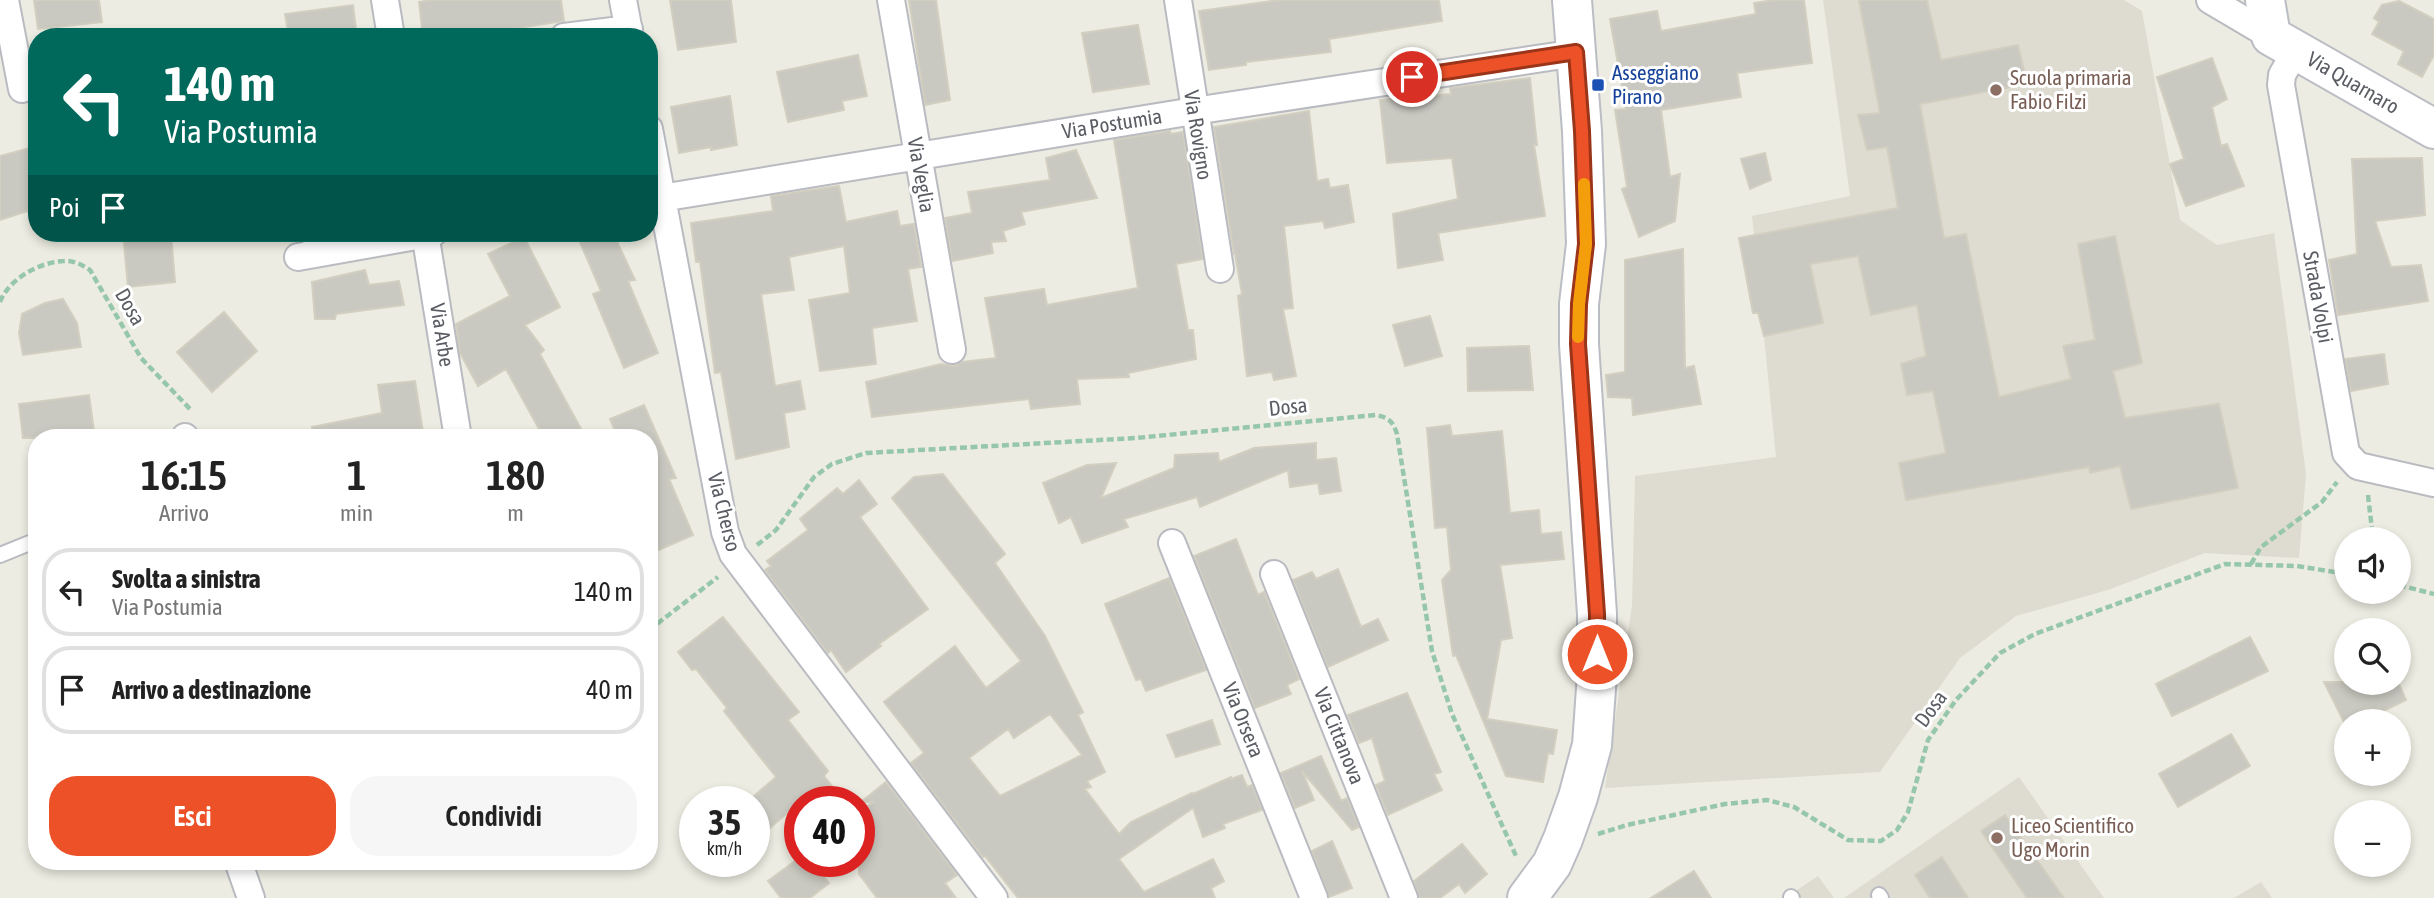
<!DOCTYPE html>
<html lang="it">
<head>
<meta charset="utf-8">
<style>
	:root { --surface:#fff; --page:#f6f6f6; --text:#222; --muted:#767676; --line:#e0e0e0; --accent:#ed5128 }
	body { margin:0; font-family:"Asap Condensed",sans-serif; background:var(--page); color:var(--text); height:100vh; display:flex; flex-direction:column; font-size:26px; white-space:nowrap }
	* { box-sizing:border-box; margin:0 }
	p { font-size:23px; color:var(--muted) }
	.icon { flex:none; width:38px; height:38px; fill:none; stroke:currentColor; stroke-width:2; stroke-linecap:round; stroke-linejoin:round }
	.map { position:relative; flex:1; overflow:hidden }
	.drawer { position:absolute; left:28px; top:429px; width:630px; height:441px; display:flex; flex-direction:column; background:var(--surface); border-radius:28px; box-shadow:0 4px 10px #0003 }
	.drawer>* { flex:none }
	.guide { position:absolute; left:28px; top:28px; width:630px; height:214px; border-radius:28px; box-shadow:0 4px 10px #0003; background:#00695c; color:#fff; overflow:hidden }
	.controls { position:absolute; left:2334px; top:527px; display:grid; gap:14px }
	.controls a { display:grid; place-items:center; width:77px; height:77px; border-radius:50%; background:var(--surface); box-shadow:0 4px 10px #0003; font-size:35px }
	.speed { position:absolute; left:679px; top:786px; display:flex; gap:14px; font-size:35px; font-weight:700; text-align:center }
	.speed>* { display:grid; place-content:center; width:91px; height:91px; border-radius:50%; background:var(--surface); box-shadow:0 4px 10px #0003; line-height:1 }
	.speed small { font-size:18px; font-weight:400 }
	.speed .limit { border:10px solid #d22; background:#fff; color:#111 }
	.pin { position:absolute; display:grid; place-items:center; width:60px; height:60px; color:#fff; margin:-30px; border:4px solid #fff; border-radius:50%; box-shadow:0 2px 7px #0007 }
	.me { position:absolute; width:77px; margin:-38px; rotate:0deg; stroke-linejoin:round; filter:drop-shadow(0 0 5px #0008) }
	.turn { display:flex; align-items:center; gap:24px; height:147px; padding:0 21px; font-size:32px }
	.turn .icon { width:91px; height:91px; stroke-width:2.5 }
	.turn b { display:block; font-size:49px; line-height:60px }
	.then { display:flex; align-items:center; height:66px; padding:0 21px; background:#0003; gap:14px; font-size:26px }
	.eta { display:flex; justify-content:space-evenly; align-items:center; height:119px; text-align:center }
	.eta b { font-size:42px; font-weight:600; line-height:49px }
	.cta { display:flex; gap:14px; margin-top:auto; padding:14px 21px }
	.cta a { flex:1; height:80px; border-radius:28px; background:var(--accent); color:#fff; font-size:28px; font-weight:600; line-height:80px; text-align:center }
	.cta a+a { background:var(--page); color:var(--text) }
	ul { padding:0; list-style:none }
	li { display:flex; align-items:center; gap:21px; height:88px; margin:0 14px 10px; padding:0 7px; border:4px solid var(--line); border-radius:28px }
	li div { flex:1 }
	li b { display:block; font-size:26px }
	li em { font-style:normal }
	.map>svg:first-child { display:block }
	.education { fill:#dedcd0 }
	.building { fill:#cac9c1; stroke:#d2cfc0; stroke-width:2; fill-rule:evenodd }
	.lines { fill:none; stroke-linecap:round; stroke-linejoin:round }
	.lane-casing { stroke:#b9bbc1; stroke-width:18 }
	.street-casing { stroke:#b9bbc1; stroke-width:30 }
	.secondary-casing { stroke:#babdc4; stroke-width:42 }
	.path { stroke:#96c7aa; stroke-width:4.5; stroke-dasharray:7 3.5; stroke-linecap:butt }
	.lane { stroke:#fff; stroke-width:14 }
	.street { stroke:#fff; stroke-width:26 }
	.secondary { stroke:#fff; stroke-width:38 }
	.route-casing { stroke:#9a351a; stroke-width:18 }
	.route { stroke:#ed5128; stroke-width:12 }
	.slow { stroke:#f59e0b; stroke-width:12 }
	.transit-dot { fill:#1a4fb4; stroke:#fff; stroke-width:2.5 }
	.education-dot { fill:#8d6e63; stroke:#fff; stroke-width:2.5 }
	.labels { text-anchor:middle; stroke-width:6; stroke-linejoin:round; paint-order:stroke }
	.transit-label { font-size:21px; fill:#164399; stroke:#fff; text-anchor:start }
	.education-label { font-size:21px; fill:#785e54; stroke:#fff; text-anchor:start }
	.street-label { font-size:21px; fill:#5a5d63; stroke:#fff }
</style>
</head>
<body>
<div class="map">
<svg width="2434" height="898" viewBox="0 0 2434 898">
	<rect width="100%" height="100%" fill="#edece2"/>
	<!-- education -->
	<path class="education" d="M 1823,0 L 2124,0 L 2142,11 L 2180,220 L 2217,245 L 2274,233 L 2306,474 L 2299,558 L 2205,553 L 2108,590 L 2016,616 L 1960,658 L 1880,772 L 1605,788 L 1632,605 L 1635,476 L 1776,457 L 1752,216 L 1850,196 Z
		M 2019,777 L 2104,898 L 1844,898 Z
		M 1818,876 L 1834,898 L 1785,898 Z
		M 2261,882 L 2272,898 L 2234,898 Z"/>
	<!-- building -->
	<path class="building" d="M 34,0 L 99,0 L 102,22 L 38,29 Z
		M 430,0 L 561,0 L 564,21 L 458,37 L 423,37 L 419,2 Z
		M 670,0 L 731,0 L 736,42 L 678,50 Z
		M 909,0 L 936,0 L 950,100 L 925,105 Z
		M 1279,0 L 1439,0 L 1442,21 L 1329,39 L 1331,52 L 1246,62 L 1246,65 L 1209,70 L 1199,11 Z
		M 1774,0 L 1804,0 L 1812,63 L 1737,73 L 1741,97 L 1661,110 L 1670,177 L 1680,174 L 1675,221 L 1639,237 L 1622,189 L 1627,187 L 1615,110 L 1626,109 L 1610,19 L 1657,11 L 1661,31 L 1756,14 L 1754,3 Z
		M 1859,0 L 1927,0 L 1941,60 L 2018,45 L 2027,84 L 1920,104 L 1944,238 L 1966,234 L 1999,397 L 2071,379 L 2063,346 L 2095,340 L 2078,244 L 2115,236 L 2142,363 L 2113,371 L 2125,418 L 2219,404 L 2238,488 L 2131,509 L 2120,466 L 2090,473 L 2089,467 L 1906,500 L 1899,463 L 1946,453 L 1933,391 L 1907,395 L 1901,364 L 1926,356 L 1917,305 L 1871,315 L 1858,256 L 1810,264 L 1823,323 L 1764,336 L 1758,313 L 1753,313 L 1739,238 L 1898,208 L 1887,147 L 1867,150 L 1858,115 L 1880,113 Z
		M 2399,1 L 2434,19 L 2434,55 L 2422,77 L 2398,64 L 2404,51 L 2372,34 L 2379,22 L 2374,18 L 2382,5 Z
		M 353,5 L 357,37 L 289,37 L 285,14 Z
		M 1138,25 L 1149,84 L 1093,92 L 1082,33 Z
		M 858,55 L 867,96 L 842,101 L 844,110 L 788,122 L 777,72 Z
		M 2212,58 L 2227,99 L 2212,107 L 2221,146 L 2227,144 L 2244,186 L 2186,206 L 2170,164 L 2184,159 L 2157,77 Z
		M 1530,78 L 1537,145 L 1534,145 L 1545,216 L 1438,233 L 1443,260 L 1398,268 L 1393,214 L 1458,199 L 1452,158 L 1387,163 L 1380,100 L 1451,94 L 1450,88 Z
		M 730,96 L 737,145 L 711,150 L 711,147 L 679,153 L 671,107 Z
		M 1309,111 L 1317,181 L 1328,179 L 1330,188 L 1348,185 L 1354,222 L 1325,228 L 1323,221 L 1284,226 L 1293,308 L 1283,309 L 1296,376 L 1274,380 L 1272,372 L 1247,376 L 1238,296 L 1242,294 L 1235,254 L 1234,254 L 1214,127 Z
		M 1170,131 L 1171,134 L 1183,132 L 1203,259 L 1176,264 L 1188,330 L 1193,330 L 1196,359 L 1128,373 L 1129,377 L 1077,379 L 1080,404 L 1031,409 L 1029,399 L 872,417 L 866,382 L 941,364 L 954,366 L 962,362 L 996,358 L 985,298 L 1044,289 L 1047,305 L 1138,288 L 1114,140 Z
		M 37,146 L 37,208 L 0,220 L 0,156 Z
		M 1076,150 L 1097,198 L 1021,212 L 1025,224 L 1003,231 L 1006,241 L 991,242 L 993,253 L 952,261 L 945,218 L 972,213 L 968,192 L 1050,180 L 1046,158 Z
		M 1765,153 L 1771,180 L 1750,189 L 1741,159 Z
		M 2422,158 L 2425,215 L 2375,221 L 2391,267 L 2421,265 L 2428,301 L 2338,315 L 2329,260 L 2357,254 L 2352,159 Z
		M 839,186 L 846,222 L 897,211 L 900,226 L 914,224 L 921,267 L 908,269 L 917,321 L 872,328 L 876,364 L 820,371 L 809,300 L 850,293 L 844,246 L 789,257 L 794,290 L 761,294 L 775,386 L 800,381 L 805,409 L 784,413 L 789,447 L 736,459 L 721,372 L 715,373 L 700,262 L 696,262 L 691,223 L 773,211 L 771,196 Z
		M 123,233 L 171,233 L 175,282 L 128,287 Z
		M 576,233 L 613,233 L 635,280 L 628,281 L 658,353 L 624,368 L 593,294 L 601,291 Z
		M 524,237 L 560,307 L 525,325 L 544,350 L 540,354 L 586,438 L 544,438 L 506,369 L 478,386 L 460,353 L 456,324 L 510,296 L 488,254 Z
		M 1683,249 L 1685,368 L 1694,366 L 1701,404 L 1633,415 L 1632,398 L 1608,397 L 1606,375 L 1625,372 L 1625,260 Z
		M 365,270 L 369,285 L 399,281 L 404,305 L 336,314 L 335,319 L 315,319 L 312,282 Z
		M 63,299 L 77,323 L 81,347 L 23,355 L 19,333 L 22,314 L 45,303 Z
		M 224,312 L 257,351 L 212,392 L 177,352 Z
		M 1430,316 L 1442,356 L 1405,366 L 1393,325 Z
		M 1529,346 L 1533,390 L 1468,391 L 1467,348 Z
		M 2384,354 L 2388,384 L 2351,391 L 2345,359 Z
		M 415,381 L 423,432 L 385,438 L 313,438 L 312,427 L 382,413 L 378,385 Z
		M 89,395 L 95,438 L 23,438 L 19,404 Z
		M 644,405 L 676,478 L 669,479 L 693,535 L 659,550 L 649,526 L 649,438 L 618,438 L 610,419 Z
		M 1450,425 L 1452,436 L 1502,431 L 1510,513 L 1539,510 L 1541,534 L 1561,532 L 1564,559 L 1500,565 L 1512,638 L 1501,640 L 1487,719 L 1557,730 L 1553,754 L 1548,753 L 1543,782 L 1506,776 L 1456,655 L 1453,656 L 1442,580 L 1451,570 L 1447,527 L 1435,528 L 1427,428 Z
		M 1316,443 L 1316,460 L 1336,458 L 1341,491 L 1320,494 L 1318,483 L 1290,487 L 1288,470 L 1200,507 L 1197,497 L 1124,519 L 1128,527 L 1082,543 L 1071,517 L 1059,523 L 1043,483 L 1087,465 L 1116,463 L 1101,498 L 1174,468 L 1175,455 L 1218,453 L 1219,462 L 1254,448 Z
		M 943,474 L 1005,554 L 995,563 L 1045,636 L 1083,712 L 1078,715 L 1105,772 L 1087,781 L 1091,787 L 1085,789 L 1119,834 L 1131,822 L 1192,793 L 1193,794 L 1231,777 L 1231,779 L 1242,775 L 1247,787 L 1252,785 L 1262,810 L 1223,824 L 1225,828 L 1203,837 L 1193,808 L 1119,859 L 1144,892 L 1213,859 L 1224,881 L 1211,888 L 1215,898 L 1018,898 L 985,856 L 983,857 L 911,763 L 924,753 L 884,702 L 955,646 L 986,688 L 1021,661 L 892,498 L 914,477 ZM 1050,714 L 1082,755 L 1000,796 L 969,758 L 1008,729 L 1014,738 Z
		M 859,480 L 877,504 L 860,517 L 928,609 L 879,644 L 881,646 L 846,672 L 831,650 L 828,653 L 765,570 L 771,566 L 767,561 L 808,530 L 800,519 L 837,488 L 843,494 Z
		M 1236,539 L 1258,595 L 1264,592 L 1299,679 L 1287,685 L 1291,694 L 1255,708 L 1194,556 Z
		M 1338,569 L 1361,627 L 1378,619 L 1388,640 L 1328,667 L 1293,580 L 1312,572 L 1316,579 Z
		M 1169,578 L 1206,670 L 1146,691 L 1141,679 L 1136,680 L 1105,604 Z
		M 723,617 L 799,712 L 788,720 L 828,771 L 824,776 L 836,791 L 823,802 L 800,802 L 754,842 L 754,796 L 776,777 L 724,711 L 727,708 L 696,669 L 692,670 L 678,652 Z
		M 2250,637 L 2268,671 L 2172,716 L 2156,684 Z
		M 2324,682 L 2398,682 L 2406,700 L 2363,721 L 2347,721 L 2347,728 Z
		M 1407,693 L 1441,772 L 1434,774 L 1442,790 L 1388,815 L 1376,785 L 1385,781 L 1372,738 L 1359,743 L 1348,715 Z
		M 1212,720 L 1220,744 L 1176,757 L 1167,735 Z
		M 2231,734 L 2250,766 L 2178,807 L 2159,774 Z
		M 1321,756 L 1341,801 L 1347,798 L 1359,827 L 1352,830 L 1302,771 L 1314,800 L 1295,808 L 1281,773 Z
		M 886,782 L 957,875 L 945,883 L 956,898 L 877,898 L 859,874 L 859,812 L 873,802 L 861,802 Z
		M 2005,815 L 2064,898 L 2027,898 L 1981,831 Z
		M 1332,841 L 1352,888 L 1329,897 L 1312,851 Z
		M 1462,844 L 1487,874 L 1465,893 L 1459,884 L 1440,898 L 1419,898 L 1414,881 Z
		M 1942,857 L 1968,898 L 1930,898 L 1915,875 Z
		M 795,861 L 812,861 L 829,883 L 810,898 L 781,898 L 768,881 Z
		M 1694,871 L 1711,898 L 1651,898 Z"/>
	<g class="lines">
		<defs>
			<path id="lane" d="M 309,233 L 312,254
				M 0,555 L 37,540
				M 1879,895 L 1881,898
				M 1791,897 L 1792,898"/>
			<path id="street" d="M 5,0 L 22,89
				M 385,0 L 391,37
				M 623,0 L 630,37
				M 891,0 L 952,350
				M 1178,0 L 1220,269
				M 2210,0 L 2271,36
				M 564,37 L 629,29
				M 2296,50 L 2282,75 L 2281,85 L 2346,453 L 2358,466 L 2434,483
				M 649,129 L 725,532 L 733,554 L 994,898
				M 649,200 L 1194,111 L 1576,53
				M 425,233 L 458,438
				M 298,257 L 433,233
				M 185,437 L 185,438
				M 1172,543 L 1314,898
				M 1274,574 L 1404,898
				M 238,861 L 251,898"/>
			<path id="secondary" d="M 2265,0 L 2271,36 L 2434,129
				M 1527,898 L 1552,864 L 1563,839 L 1578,797 L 1592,745 L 1597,674 L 1597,614 L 1579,344 L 1579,304 L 1586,244 L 1582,131 L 1572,0"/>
		</defs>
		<!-- lane casing -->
		<use href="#lane" class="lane-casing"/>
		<!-- street casing -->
		<use href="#street" class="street-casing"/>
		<!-- secondary casing -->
		<use href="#secondary" class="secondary-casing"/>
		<!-- path -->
		<path class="path" d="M 0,302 C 9,279 39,262 64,261 C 74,260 82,265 90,270 L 141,358 L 191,410
			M 2368,495 L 2373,539
			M 757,545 L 776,530 L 814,477 L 832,464 L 866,453 L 1136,438 L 1376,415 C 1390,418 1393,422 1397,434 L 1432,651 L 1452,714 L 1516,856
			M 2251,564 L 2261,547 L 2322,502 L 2337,482
			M 2399,585 L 2434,594
			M 649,630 L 718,577
			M 1598,834 L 1627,825 L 1725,804 L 1767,800 L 1794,807 L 1848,840 L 1881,841 L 1897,830 L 1908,812 L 1928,740 L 1956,700 L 2000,653 L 2035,634 L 2225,564 L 2297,566 L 2347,574"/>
		<!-- lane -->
		<use href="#lane" class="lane"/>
		<!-- street -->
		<use href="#street" class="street"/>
		<!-- secondary -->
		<use href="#secondary" class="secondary"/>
	</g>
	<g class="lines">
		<defs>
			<path id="route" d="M 1412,77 L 1576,52 L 1582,131 L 1586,244 L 1579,304 L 1578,344 L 1597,614 L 1597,654"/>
		</defs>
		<!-- route casing -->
		<use href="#route" class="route-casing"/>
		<!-- route -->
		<use href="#route" class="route"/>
		<!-- slow -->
		<path class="slow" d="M 1578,337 L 1579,304 L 1586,244 L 1584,184"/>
	</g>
	<!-- markers -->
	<rect class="transit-dot" x="1591" y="78" width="14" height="14" rx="3.5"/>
	<g class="education-dot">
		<circle cx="1996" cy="90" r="7"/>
		<circle cx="1997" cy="838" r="7"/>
	</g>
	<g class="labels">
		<!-- transit labels -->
		<g class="transit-label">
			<text x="1612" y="80">Asseggiano<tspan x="1612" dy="24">Pirano</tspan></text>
		</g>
		<!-- education labels -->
		<g class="education-label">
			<text x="2010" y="85">Scuola primaria<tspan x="2010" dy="24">Fabio Filzi</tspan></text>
			<text x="2011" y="833">Liceo Scientifico<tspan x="2011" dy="24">Ugo Morin</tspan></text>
		</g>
		<!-- street labels -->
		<g class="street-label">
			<text transform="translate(2353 83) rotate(30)" y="7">Via Quarnaro</text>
			<text transform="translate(1112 124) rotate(-9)" y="7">Via Postumia</text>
			<text transform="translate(1198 135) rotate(81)" y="7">Via Rovigno</text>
			<text transform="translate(921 175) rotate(80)" y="7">Via Veglia</text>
			<text transform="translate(2318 297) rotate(80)" y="7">Strada Volpi</text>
			<text transform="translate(130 307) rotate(60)" y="7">Dosa</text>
			<text transform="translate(442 335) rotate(81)" y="7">Via Arbe</text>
			<text transform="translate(1288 407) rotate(-6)" y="7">Dosa</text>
			<text transform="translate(724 512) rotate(76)" y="7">Via Cherso</text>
			<text transform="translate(1931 709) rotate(-54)" y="7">Dosa</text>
			<text transform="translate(1243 720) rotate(68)" y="7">Via Orsera</text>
			<text transform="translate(1339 736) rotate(68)" y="7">Via Cittanova</text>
		</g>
	</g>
</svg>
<div class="controls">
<a><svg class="icon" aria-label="sound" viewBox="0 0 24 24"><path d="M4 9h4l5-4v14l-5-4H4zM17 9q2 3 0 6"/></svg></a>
<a><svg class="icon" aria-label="search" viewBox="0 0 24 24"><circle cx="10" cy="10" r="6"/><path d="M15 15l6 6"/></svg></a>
<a>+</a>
<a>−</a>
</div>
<div class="speed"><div>35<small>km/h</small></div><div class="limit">40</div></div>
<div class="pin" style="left:1412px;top:77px;background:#d93025"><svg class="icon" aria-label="arrive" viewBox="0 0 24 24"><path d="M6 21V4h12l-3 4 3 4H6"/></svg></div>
<svg class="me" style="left:1597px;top:654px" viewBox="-20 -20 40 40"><circle r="17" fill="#ed5128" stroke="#fff" stroke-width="3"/><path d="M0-11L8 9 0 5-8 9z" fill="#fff"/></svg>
<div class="guide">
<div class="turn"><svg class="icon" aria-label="left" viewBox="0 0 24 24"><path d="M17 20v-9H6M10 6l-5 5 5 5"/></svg><div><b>140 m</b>Via Postumia</div></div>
<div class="then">Poi<svg class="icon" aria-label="arrive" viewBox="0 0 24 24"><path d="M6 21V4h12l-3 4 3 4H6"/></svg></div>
</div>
<section class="drawer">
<div class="eta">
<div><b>16:15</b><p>Arrivo</p></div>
<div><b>1</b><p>min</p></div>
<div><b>180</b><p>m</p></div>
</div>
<ul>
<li><svg class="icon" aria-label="left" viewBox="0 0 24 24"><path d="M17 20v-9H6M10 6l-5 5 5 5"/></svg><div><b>Svolta a sinistra</b><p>Via Postumia</p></div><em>140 m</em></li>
<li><svg class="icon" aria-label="arrive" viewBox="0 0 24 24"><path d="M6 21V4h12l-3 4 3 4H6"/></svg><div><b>Arrivo a destinazione</b></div><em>40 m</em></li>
</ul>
<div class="cta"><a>Esci</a><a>Condividi</a></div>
</section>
</div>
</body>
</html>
